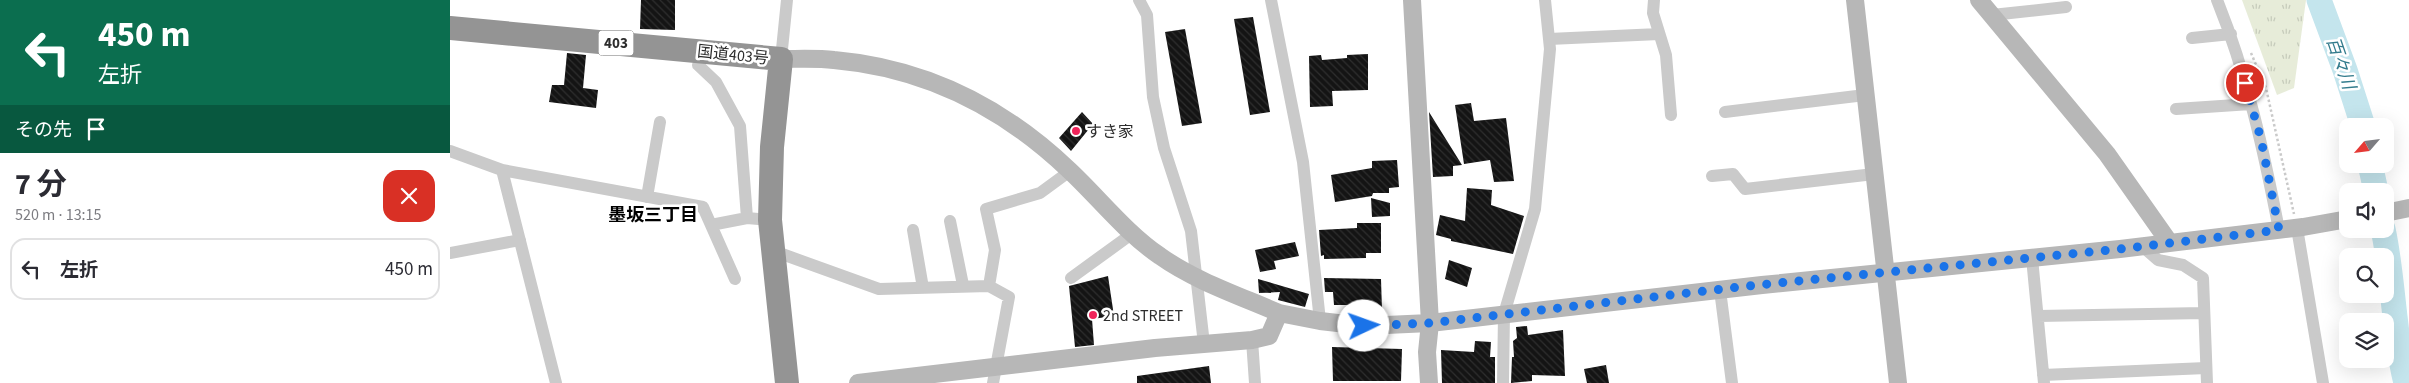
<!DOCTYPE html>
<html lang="ja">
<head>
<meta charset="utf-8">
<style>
	:root { --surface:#fff; --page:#f7f7f7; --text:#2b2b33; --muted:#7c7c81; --line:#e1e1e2 }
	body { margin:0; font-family:"Source Sans 3","Noto Sans JP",sans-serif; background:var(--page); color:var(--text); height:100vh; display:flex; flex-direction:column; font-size:19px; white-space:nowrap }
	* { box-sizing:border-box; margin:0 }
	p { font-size:16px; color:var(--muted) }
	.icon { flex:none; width:28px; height:28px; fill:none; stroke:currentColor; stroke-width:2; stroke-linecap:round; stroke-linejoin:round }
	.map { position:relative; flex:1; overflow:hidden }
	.drawer { display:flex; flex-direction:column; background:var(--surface); width:450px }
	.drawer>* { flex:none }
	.guide { background:#0b6e4f; color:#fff; overflow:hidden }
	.needle { width:32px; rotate:242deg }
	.buttons { position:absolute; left:1889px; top:118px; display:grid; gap:10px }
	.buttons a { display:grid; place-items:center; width:55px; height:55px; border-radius:10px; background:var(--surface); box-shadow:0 5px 20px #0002; font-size:25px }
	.pin { position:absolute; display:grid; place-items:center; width:42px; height:42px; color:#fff; margin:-21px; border:2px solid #fff; border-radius:50%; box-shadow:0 1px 5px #0007 }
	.me { position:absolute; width:55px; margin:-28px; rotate:87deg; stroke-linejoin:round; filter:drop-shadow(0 0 4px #0008) }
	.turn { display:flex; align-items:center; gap:18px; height:105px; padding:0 15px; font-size:22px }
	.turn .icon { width:65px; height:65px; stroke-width:2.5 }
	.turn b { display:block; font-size:35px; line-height:42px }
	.then { display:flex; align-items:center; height:48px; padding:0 15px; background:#0003; gap:10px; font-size:19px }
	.round { display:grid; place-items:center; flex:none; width:52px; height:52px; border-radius:15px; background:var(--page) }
	.headline { display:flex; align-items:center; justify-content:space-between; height:85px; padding:0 15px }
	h1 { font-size:30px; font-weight:700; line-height:38px }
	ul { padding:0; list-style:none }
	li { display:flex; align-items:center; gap:15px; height:62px; margin:0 10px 8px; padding:0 5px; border:2px solid var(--line); border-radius:15px }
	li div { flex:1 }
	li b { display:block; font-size:19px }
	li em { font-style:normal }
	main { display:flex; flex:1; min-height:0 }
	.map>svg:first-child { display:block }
	.grass { fill:url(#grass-tufts) }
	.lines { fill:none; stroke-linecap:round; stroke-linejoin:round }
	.river { stroke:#c4e5ed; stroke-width:25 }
	.building { fill:url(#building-back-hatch) }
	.path { stroke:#cacaca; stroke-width:2.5; stroke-dasharray:2.5 2.5; stroke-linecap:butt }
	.street { stroke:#cacaca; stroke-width:12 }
	.secondary { stroke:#b7b7b7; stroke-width:18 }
	.highway { stroke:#949494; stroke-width:24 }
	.route { stroke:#1a73e8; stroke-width:9; stroke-dasharray:0 16.2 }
	.poi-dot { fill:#f0235a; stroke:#fff; stroke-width:2 }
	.labels { text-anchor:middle; stroke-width:5; stroke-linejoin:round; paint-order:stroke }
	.shield { fill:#fff; stroke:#6c6c6c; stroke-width:1 }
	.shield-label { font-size:15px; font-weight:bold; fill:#2d2d2d }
	.street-label { font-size:16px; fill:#2d2d2d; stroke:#fff }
	.poi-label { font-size:16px; fill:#2d2d2d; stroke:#fff; text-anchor:start }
	.water-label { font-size:18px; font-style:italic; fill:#347c8d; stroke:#fff }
	.neighbourhood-label { font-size:18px; font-weight:bold; fill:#000; stroke:#fff }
</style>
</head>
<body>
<main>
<section class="drawer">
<div class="guide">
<div class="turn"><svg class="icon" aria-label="left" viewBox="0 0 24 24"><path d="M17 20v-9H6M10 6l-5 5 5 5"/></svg><div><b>450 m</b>左折</div></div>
<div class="then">その先<svg class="icon" aria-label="arrive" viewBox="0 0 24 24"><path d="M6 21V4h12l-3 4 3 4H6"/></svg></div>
</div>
<div class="headline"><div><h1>7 分</h1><p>520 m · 13:15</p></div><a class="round" style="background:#d93025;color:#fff"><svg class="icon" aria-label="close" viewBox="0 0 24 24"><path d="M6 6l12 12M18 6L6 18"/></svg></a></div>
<ul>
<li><svg class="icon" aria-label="left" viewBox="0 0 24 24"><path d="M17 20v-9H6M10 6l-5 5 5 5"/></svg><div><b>左折</b></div><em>450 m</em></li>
</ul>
</section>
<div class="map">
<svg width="1959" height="383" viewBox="0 0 1959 383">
	<defs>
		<pattern id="grass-tufts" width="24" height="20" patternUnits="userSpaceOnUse" patternTransform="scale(1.25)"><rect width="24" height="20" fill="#e7ecd9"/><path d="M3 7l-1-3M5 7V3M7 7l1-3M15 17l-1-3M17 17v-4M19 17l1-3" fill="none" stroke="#c6cbbb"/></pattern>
		<pattern id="building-back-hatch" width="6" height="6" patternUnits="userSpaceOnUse" patternTransform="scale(1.25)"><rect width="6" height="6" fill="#141414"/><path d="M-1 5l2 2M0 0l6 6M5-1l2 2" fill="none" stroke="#2e2e2e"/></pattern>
	</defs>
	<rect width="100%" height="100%" fill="#fff"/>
	<!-- grass -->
	<path class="grass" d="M 1792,0 L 1856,0 L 1844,88 L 1827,95 Z"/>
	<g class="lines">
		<!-- river -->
		<path class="river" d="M 1869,0 L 1895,70 L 1913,126
			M 1920,164 L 1926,191
			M 1933,229 C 1944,280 1943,332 1956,383"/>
	</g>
	<!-- building -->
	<path class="building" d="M 191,0 L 225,0 L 225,30 L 190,29 Z
		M 803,17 L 820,112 L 800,115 L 784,19 Z
		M 735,29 L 752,123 L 732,126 L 715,32 Z
		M 117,53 L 136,55 L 133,88 L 148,90 L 146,108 L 99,102 L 102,85 L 114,85 Z
		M 918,54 L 918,90 L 882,91 L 883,106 L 860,107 L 859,56 L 871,55 L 872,60 L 897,58 L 897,55 Z
		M 1021,103 L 1024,121 L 1056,118 L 1064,181 L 1044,182 L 1040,160 L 1014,164 L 1005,105 Z
		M 632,112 L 643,124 L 621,151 L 609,138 Z
		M 979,112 L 1012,165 L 1003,166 L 1003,176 L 983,177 Z
		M 947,160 L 949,187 L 939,188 L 939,193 L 923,193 L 922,196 L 885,202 L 881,175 L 922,168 L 922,161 Z
		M 1017,188 L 1042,190 L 1041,205 L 1074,216 L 1063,254 L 1001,241 L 1001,239 L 986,235 L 990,215 L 1015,221 Z
		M 921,198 L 940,203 L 940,216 L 922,217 Z
		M 907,223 L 931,223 L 931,253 L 916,253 L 916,258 L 874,259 L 874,255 L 871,256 L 869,230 L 907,228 Z
		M 845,242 L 849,256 L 824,261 L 826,269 L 810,272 L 805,250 Z
		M 999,260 L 1022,268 L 1017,287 L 995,279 Z
		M 658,276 L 664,316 L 642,319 L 644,345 L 625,347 L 619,286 Z
		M 874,278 L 931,279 L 932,310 L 913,309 L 913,305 L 884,305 L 883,292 L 875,292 Z
		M 808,279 L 859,294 L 855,307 L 828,300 L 830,292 L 809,293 Z
		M 1077,326 L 1078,335 L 1113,330 L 1115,376 L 1082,375 L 1082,381 L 1061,383 L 1062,357 L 1064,357 L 1063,341 L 1067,338 L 1066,327 Z
		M 1025,341 L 1041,342 L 1040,357 L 1045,357 L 1045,383 L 992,383 L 991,350 L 1024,352 Z
		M 882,347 L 952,349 L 951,381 L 883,381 Z
		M 1156,365 L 1159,383 L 1137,383 L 1134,369 Z
		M 759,366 L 761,383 L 687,383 L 687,376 Z"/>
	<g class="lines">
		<!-- path -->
		<path class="path" d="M 1801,53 L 1816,88 L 1844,214"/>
		<!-- street -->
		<path class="street" d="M 689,0 L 697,15 L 703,97 L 714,148 L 741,231 L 754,344
			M 821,0 L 853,162 L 870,321
			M 1204,0 L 1203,13 L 1216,55 L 1221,115
			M 1767,0 C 1797,74 1814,152 1829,230
			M 1542,15 L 1616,7
			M 1742,38 L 1781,34
			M 1099,39 L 1209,34
			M 331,59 L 337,0
			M 248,65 L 266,82 L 290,126 L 297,218
			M 1726,109 L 1801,104
			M 1275,112 L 1415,95
			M 0,151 L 52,170 L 106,383
			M 52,170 L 253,207 L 285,279
			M 1262,176 L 1283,174 L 1295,189 L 1424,174
			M 197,197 L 210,122
			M 500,221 L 513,285
			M 261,225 L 297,218 L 320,220
			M 1847,228 L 1873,383
			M 463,230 L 473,288
			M 1692,246 L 1708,260 L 1733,265 L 1753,278 L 1757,383
			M 321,250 L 429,289 L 539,286 L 559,297 L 543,383
			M 0,253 L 70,240
			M 1582,258 L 1594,383
			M 621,278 L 683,233
			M 539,286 L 545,250 L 536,209 L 590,193 L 620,171
			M 1270,290 L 1282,383
			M 1588,316 L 1754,313
			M 802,340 L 805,383
			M 1593,375 L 1756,368
			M 1053,383 L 1054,314 L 1085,209 L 1100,49 L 1095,0"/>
		<!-- secondary -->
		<path class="secondary" d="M 962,0 L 980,323 L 977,352 L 979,383
			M 1405,0 L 1448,383
			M 1529,0 L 1657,154 L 1719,242
			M 331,59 C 349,59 367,58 384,60 C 475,68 554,108 619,170 C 649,198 676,233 710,256 C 745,281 790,296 829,313
			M 1935,213 L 1959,208
			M 408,383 L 705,348 L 802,340 L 819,336 L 829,313 L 870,321 L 914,326 L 980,323 L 1312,285 L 1670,249 L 1853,227 L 1898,219"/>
		<!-- highway -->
		<path class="highway" d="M 0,28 L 331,59 L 322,147 L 320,220 L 337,383"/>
	</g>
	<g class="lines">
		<!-- route -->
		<path class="route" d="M 914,326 L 980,323 L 1298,286 L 1670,249 L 1829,230 L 1811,139 L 1795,83"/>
	</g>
	<!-- markers -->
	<g class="poi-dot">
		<circle cx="626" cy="131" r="5"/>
		<circle cx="643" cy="315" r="5"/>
	</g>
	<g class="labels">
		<!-- shield labels -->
		<rect class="shield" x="148.5" y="30.5" width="35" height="25" rx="4"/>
		<g class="shield-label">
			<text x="166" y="48">403</text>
		</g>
		<!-- street labels -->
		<g class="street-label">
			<text transform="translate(283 54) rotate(6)" y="6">国道403号</text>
		</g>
		<!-- poi labels -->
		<g class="poi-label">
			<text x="636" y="137">すき家</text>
			<text x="653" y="321">2nd STREET</text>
		</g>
		<!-- water labels -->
		<g class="water-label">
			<text transform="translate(1891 63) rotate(71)" y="6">百々川</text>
		</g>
		<!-- neighbourhood labels -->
		<g class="neighbourhood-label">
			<text x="203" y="221">墨坂三丁目</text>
		</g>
	</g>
</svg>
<div class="buttons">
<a><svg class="needle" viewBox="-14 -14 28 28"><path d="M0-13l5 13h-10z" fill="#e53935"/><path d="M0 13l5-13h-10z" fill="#7c7c81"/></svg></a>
<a><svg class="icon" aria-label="sound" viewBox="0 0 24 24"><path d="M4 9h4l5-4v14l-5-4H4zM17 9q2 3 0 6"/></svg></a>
<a><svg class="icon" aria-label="search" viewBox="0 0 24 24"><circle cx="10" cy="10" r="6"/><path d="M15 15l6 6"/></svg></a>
<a><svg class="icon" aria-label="layers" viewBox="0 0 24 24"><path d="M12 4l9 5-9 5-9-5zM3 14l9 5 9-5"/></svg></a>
</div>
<div class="pin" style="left:1795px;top:83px;background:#d93025"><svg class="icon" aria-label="arrive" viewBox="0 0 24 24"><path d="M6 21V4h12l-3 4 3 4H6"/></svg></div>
<svg class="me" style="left:914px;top:326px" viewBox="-20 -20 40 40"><circle r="19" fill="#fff"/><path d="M0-13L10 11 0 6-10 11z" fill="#1a73e8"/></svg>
</div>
</main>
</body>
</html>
